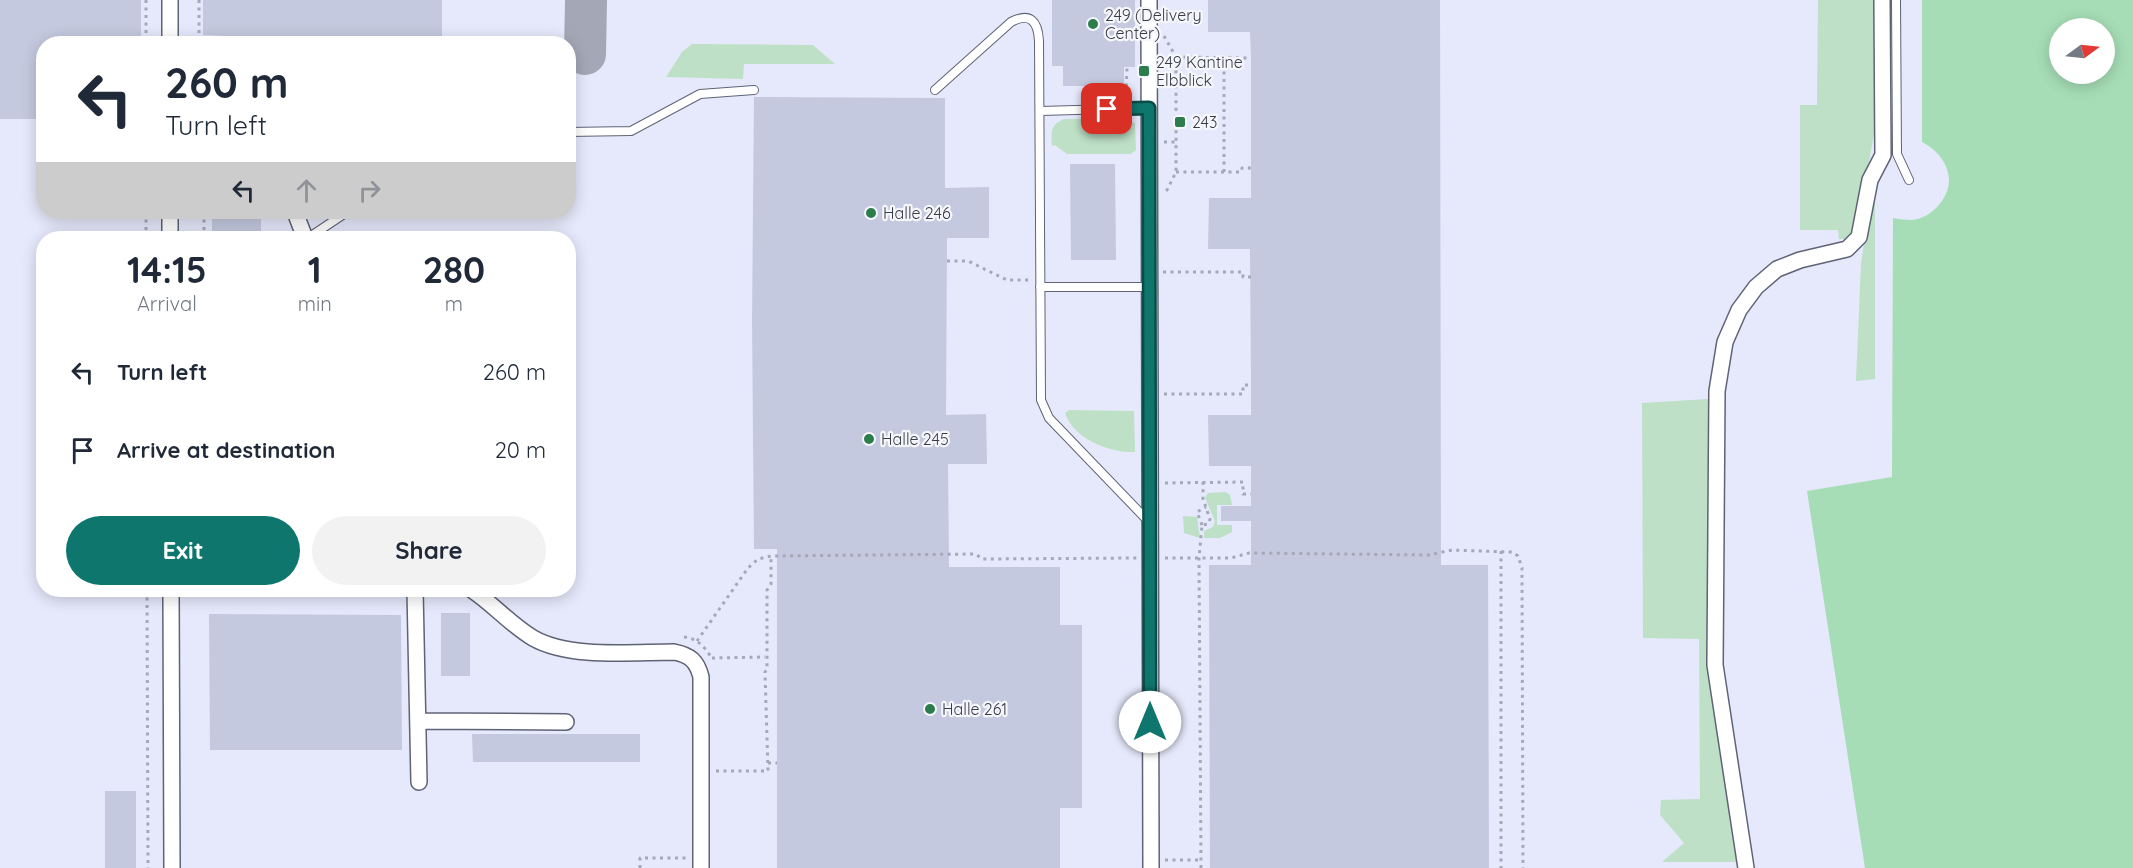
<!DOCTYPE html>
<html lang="en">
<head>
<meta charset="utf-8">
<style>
	:root { --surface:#fff; --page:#f2f2f3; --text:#1f2937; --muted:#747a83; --accent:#0f766e }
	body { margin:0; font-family:Quicksand,sans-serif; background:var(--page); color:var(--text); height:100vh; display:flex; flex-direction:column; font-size:22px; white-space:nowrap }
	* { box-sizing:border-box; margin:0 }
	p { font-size:20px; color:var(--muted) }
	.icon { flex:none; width:33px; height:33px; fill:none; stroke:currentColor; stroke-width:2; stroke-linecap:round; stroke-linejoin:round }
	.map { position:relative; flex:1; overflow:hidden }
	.side { position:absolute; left:36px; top:231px; width:540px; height:366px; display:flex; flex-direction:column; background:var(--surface); border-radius:24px; box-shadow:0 3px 15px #0003 }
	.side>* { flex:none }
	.guide { position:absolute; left:36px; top:36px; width:540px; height:183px; border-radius:24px; box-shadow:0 3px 15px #0003; background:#fff; color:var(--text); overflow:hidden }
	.needle { width:39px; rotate:75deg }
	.fabs { position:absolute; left:2049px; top:18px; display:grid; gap:12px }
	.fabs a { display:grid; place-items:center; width:66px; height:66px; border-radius:50%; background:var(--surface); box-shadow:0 3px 15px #0003; font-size:30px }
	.pin { position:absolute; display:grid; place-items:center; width:51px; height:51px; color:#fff; margin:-26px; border-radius:12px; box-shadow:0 3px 9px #0006 }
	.me { position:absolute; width:66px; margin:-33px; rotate:0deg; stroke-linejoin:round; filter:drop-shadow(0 0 4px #0008) }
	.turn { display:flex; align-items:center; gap:21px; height:126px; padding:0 30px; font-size:27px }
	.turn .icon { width:78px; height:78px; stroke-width:2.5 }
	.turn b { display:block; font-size:42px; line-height:51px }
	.lanes { display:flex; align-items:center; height:57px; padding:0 30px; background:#0003; justify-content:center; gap:30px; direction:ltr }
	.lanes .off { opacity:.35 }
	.eta { display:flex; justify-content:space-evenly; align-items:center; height:102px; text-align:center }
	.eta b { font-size:36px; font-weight:800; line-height:42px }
	.button { display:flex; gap:12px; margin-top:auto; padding:12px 30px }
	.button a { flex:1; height:69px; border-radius:36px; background:var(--accent); color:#fff; font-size:24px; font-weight:800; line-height:69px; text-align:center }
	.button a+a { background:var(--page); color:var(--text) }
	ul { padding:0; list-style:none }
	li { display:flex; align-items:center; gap:18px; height:78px; padding:0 30px }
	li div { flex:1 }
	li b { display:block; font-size:22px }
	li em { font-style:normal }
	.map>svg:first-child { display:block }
	.green { fill:#bee0c7 }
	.water { fill:#a6ddb6; fill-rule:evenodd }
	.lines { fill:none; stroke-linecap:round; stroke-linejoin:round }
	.taxiway { stroke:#a4a7b6; stroke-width:42 }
	.building { fill:#c4c9df }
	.lane-casing { stroke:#5e6376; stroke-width:10 }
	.street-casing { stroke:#5e6376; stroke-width:18 }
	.path { stroke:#a5a8b7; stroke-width:3; stroke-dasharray:3 4.5; stroke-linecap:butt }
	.lane { stroke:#fff; stroke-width:8 }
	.street { stroke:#fff; stroke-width:15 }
	.route-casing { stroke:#0a4d48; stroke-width:15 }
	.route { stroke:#0f766e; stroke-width:10 }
	.poi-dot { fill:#2d7c4b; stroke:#f6f7fc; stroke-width:2 }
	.labels { text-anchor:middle; stroke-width:4.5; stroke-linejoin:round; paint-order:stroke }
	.poi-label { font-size:16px; fill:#3a3c45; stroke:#f6f7fc; text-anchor:start }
</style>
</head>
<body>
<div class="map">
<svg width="2133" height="868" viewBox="0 0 2133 868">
	<rect width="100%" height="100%" fill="#e5e9fb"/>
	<!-- green -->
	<path class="green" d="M 1818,0 L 1875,0 L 1875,128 L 1858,226 L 1845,239 L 1839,239 L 1838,230 L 1800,230 L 1800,105 L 1817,105 Z
		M 692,44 L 813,45 L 835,64 L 744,64 L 743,79 L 666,77 L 682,52 Z
		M 1123,118 L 1123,121 L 1135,123 L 1136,150 L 1131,154 L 1067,154 L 1055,145 L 1052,146 C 1051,132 1050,125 1064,119 Z
		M 1871,199 L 1875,200 L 1875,379 L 1856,381 L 1861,263 Z
		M 1708,399 L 1708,665 L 1738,862 L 1662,862 L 1684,843 L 1660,815 L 1661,800 L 1700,799 L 1699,639 L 1643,638 L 1642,403 Z
		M 1069,410 L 1134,411 L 1135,452 C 1109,453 1074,439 1065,413 Z
		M 1226,492 L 1230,495 L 1232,505 L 1217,505 L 1217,525 L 1232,525 L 1232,532 L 1220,538 L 1204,538 L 1204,531 L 1213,527 L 1215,521 L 1205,498 L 1208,493 Z
		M 1183,516 L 1197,517 L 1200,538 L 1184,533 Z"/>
	<!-- water -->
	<path class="water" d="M 1922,0 L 2133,0 L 2133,868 L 1865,868 L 1807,491 L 1892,477 L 1893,218 C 1899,219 1906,220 1912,220 C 1932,219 1954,194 1948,173 C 1945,159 1935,149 1922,142 ZM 2060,28 L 2104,28 L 2104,74 L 2060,74 Z"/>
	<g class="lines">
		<!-- taxiway -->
		<path class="taxiway" d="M 585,54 L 586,0"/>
	</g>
	<!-- building -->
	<path class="building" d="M 0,0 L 141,0 L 141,39 L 117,38 L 117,44 L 44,44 L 44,119 L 0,119 Z
		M 203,0 L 442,0 L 442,44 L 225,44 L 225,36 L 203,35 Z
		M 1052,0 L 1135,0 L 1135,67 L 1124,67 L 1124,86 L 1063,86 L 1063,66 L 1052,66 Z
		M 1208,0 L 1440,0 L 1441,565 L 1488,565 L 1489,868 L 1210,868 L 1209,565 L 1251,565 L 1251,521 L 1221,521 L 1221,506 L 1251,506 L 1251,466 L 1209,466 L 1208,415 L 1251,415 L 1251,385 L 1250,249 L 1208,249 L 1209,198 L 1251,198 L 1251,58 L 1250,32 L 1208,32 Z
		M 754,97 L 945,98 L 945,188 L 989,187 L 989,238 L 947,238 L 946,415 L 986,414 L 987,464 L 948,464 L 949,567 L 1060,567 L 1060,625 L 1082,625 L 1082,808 L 1060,808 L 1060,868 L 777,868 L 777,549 L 754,549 L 752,321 Z
		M 1070,164 L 1115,164 L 1116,260 L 1071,260 Z
		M 212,212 L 261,212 L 261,238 L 212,238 Z
		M 441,613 L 470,613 L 470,676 L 441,676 Z
		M 209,614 L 401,615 L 402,750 L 210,750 Z
		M 472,734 L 640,734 L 640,762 L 473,762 Z
		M 105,791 L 136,791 L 136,868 L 105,868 Z"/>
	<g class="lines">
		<defs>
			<path id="lane" d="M 1896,0 L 1897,154 L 1909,180
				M 935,90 L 1011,22 C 1030,12 1038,21 1039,41 L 1041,400 L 1049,418 L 1149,522
				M 1040,111 L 1149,108
				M 568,132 L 631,131 L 700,94 L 754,90
				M 308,238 L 347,212
				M 1040,287 L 1149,287"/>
			<path id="street" d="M 170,0 L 170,44
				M 1149,0 L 1151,868
				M 170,212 L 170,238
				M 295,212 L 305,238
				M 171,590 L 172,868
				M 415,590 L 419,782
				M 472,590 C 493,604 511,625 533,638 C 570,659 632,652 674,652 C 690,655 697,661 701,677 L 701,868
				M 418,721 L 566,722
				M 1746,868 L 1715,665 L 1717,391 L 1725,342 L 1739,310 L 1756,287 L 1777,269 L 1800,260 L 1847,249 L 1859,237 L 1870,180 L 1883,155 L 1882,0"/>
		</defs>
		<!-- lane casing -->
		<use href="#lane" class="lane-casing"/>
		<!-- street casing -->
		<use href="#street" class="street-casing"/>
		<!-- path -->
		<path class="path" d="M 146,0 L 146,44
			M 199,0 L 199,41 L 220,41 L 220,44
			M 1164,36 L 1176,57 L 1176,172 L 1165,194
			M 1176,57 L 1251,58
			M 1094,86 L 1095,94 L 1129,94 L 1129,98
			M 1126,94 L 1127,67
			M 1164,142 L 1176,142
			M 1176,172 L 1241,172 L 1242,168 L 1251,168
			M 1224,172 L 1224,58
			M 146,212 L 146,238
			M 204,212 L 204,238
			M 947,261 L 968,261 L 1007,280 L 1030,280
			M 1163,272 L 1243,272 L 1243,277 L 1251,277
			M 1164,394 L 1243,394 L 1243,385 L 1251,385
			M 1165,483 L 1243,482 L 1243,494 L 1251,494
			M 1202,525 L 1197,512 L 1206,507
			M 1501,551 L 1501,868
			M 1165,558 L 1231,558 L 1249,553 L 1429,555 L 1452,550 L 1512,552 L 1518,556 L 1522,568 L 1523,868
			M 147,590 L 148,868
			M 684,637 C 697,638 706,648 712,659
			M 697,641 L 748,568 L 758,559 L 771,556 L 976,554 L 982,559 L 1137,558
			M 712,658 L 765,657
			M 768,763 L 777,763
			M 716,771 L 768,771 L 765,672 L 767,669 L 767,590 L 771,584 L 771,556
			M 1165,860 L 1200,860
			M 640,868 L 640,858 L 686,858
			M 1201,868 L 1199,558 L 1202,525 L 1208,524 L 1210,519 L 1203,499 L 1203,482"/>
		<!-- lane -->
		<use href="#lane" class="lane"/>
		<!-- street -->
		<use href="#street" class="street"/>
	</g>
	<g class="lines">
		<defs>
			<path id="route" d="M 1107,109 L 1149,108 L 1150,722"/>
		</defs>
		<!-- route casing -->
		<use href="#route" class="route-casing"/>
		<!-- route -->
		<use href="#route" class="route"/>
	</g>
	<!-- markers -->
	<g class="poi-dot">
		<circle cx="1093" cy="24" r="6"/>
		<rect x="1138" y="65" width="12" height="12" rx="3"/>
		<rect x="1174" y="116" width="12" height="12" rx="3"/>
		<circle cx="871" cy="213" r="6"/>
		<circle cx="869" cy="439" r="6"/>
		<circle cx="930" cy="709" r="6"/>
	</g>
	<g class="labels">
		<!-- poi labels -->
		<g class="poi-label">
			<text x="1105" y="21">249 (Delivery<tspan x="1105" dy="18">Center)</tspan></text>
			<text x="1156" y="68">249 Kantine<tspan x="1156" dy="18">Elbblick</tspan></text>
			<text x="1192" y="128">243</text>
			<text x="883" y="219">Halle 246</text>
			<text x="881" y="445">Halle 245</text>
			<text x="942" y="715">Halle 261</text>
		</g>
	</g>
</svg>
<div class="fabs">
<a><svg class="needle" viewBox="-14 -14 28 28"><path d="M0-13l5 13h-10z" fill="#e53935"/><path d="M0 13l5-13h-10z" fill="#747a83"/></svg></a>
</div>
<div class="pin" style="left:1107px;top:109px;background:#d93025"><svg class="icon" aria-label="arrive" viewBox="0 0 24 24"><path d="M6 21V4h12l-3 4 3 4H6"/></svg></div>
<svg class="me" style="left:1150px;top:722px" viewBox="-20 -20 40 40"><circle r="19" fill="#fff"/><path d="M0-13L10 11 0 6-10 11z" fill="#0f766e"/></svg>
<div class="guide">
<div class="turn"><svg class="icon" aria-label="left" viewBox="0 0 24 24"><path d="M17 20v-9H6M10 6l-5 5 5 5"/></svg><div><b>260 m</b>Turn left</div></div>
<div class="lanes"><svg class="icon" aria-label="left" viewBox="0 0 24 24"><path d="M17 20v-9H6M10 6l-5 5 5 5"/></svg><svg class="icon off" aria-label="ahead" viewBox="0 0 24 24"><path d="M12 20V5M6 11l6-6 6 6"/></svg><svg class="icon off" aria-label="right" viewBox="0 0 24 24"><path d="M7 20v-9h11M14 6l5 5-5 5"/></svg></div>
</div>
<section class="side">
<div class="eta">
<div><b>14:15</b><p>Arrival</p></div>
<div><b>1</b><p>min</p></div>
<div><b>280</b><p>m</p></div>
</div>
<ul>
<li><svg class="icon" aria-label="left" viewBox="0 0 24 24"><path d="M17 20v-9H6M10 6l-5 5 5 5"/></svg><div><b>Turn left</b></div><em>260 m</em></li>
<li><svg class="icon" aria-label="arrive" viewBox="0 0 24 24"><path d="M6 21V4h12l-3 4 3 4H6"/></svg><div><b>Arrive at destination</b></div><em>20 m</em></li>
</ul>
<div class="button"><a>Exit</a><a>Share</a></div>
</section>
</div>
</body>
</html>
